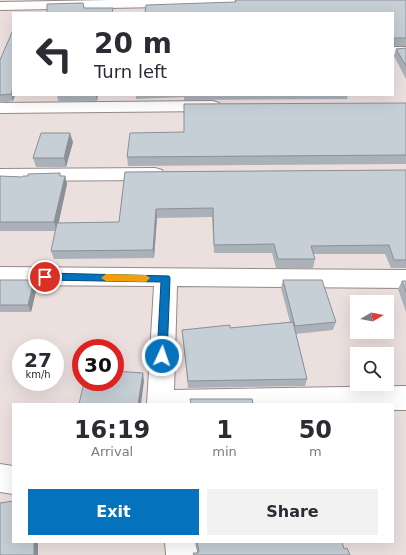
<!DOCTYPE html>
<html lang="en">
<head>
<meta charset="utf-8">
<style>
	:root { --surface:#fff; --page:#f2f2f3; --text:#2b2b33; --muted:#7c7c81; --accent:#0472bd }
	body { margin:0; font-family:"DejaVu Sans",sans-serif; background:var(--page); color:var(--text); height:100vh; display:flex; flex-direction:column; font-size:15px; white-space:nowrap }
	* { box-sizing:border-box; margin:0 }
	p { font-size:13px; color:var(--muted) }
	.icon { flex:none; width:22px; height:22px; fill:none; stroke:currentColor; stroke-width:2; stroke-linecap:round; stroke-linejoin:round }
	.map { position:relative; flex:1; overflow:hidden }
	.details { position:absolute; left:12px; top:403px; width:382px; height:140px; display:flex; flex-direction:column; background:var(--surface); border-radius:0px; box-shadow:0 4px 16px #0002 }
	.details>* { flex:none }
	.hud { position:absolute; left:12px; top:12px; width:382px; height:84px; border-radius:0px; box-shadow:0 4px 16px #0002; background:#fff; color:var(--text); overflow:hidden }
	.needle { width:26px; rotate:80deg }
	.fabs { position:absolute; left:350px; top:295px; display:grid; gap:8px }
	.fabs a { display:grid; place-items:center; width:44px; height:44px; border-radius:0px; background:var(--surface); box-shadow:0 4px 16px #0002; font-size:20px }
	.speed { position:absolute; left:12px; top:339px; display:flex; gap:8px; font-size:20px; font-weight:700; text-align:center }
	.speed>* { display:grid; place-content:center; width:52px; height:52px; border-radius:50%; background:var(--surface); box-shadow:0 4px 16px #0002; line-height:1 }
	.speed small { font-size:10px; font-weight:400 }
	.speed .limit { border:6px solid #d22; background:#fff; color:#111 }
	.pin { position:absolute; display:grid; place-items:center; width:34px; height:34px; color:#fff; margin:-17px; border:2px solid #fff; border-radius:50%; box-shadow:0 1px 4px #0007 }
	.me { position:absolute; width:44px; margin:-22px; rotate:3deg; stroke-linejoin:round; filter:drop-shadow(0 0 3px #0008) }
	.turn { display:flex; align-items:center; gap:14px; height:84px; padding:0 16px; font-size:18px }
	.turn .icon { width:52px; height:52px; stroke-width:2.5 }
	.turn b { display:block; font-size:28px; line-height:34px }
	.eta { display:flex; justify-content:space-evenly; align-items:center; height:68px; text-align:center }
	.eta b { font-size:24px; font-weight:700; line-height:28px }
	.action { display:flex; gap:8px; margin-top:auto; padding:8px 16px }
	.action a { flex:1; height:46px; border-radius:0px; background:var(--accent); color:#fff; font-size:16px; font-weight:700; line-height:46px; text-align:center }
	.action a+a { background:var(--page); color:var(--text) }
	.map>svg:first-child { display:block }
	.lines { fill:none; stroke-linecap:round; stroke-linejoin:round }
	.minor-casing { stroke:#958a89; stroke-width:2 }
	.minor { fill:#fff; fill-rule:evenodd }
	.wall { fill:#aab1b8 }
	.shaded-wall { fill:#8b9096 }
	.building { fill:#c6ced6; stroke:#8b9096 }
	.route { fill:#0472bd; stroke:#034a7b }
	.slow { fill:#f59e0b }
</style>
</head>
<body>
<div class="map">
<svg width="406" height="555" viewBox="0 0 406 555">
	<rect width="100%" height="100%" fill="#ece0df"/>
	<g class="lines">
		<defs>
			<path id="minor" d="M 110,0 L 271,0 L 271,1 L 270,4 L 265,5 L 0,10 L 0,2 Z
				M 393,47 L 406,47 L 406,55 L 393,55 Z
				M 213,101 L 219,103 L 221,106 L 219,109 L 213,111 L 0,113 L 0,103 Z
				M 155,168 L 162,170 L 164,174 L 162,178 L 155,180 L 0,181 L 0,169 Z
				M 0,267 L 406,270 L 406,288 L 177,286 L 174,390 L 406,386 L 406,410 L 393,410 L 393,404 L 147,404 L 154,286 L 0,285 Z
				M 0,464 L 13,466 L 13,494 L 0,492 Z
				M 165,542 L 195,542 L 198,555 L 166,555 Z"/>
		</defs>
		<!-- minor casing -->
		<use href="#minor" class="minor-casing"/>
		<!-- minor -->
		<use href="#minor" class="minor"/>
	</g>
	<!-- wall -->
	<path class="wall" d="M 235,0 L 406,0 L 406,46 L 394,46 L 393,48 L 393,13 L 235,2 Z
		M 406,48 L 406,79 L 394,56 L 396,49 Z
		M 0,60 L 13,95 L 15,95 L 13,101 L 0,103 Z
		M 57,95 L 98,95 L 97,101 L 58,101 Z
		M 136,95 L 348,95 L 347,99 L 184,100 L 184,97 L 136,99 Z
		M 406,103 L 406,164 L 128,166 L 127,157 L 184,132 Z
		M 73,142 L 66,167 L 36,167 L 33,158 Z
		M 406,170 L 406,268 L 391,268 L 385,254 L 313,254 L 315,259 L 313,268 L 276,268 L 272,253 L 214,253 L 212,217 L 157,218 L 154,258 L 54,259 L 51,251 L 55,231 L 0,231 L 0,176 L 22,177 L 65,176 L 67,184 L 58,223 L 119,222 L 125,172 Z
		M 0,280 L 34,280 L 37,287 L 31,312 L 0,312 Z
		M 283,280 L 336,322 L 333,330 L 296,334 L 307,379 L 305,386 L 188,388 L 182,330 L 230,328 L 290,322 L 281,288 Z
		M 402,281 L 406,281 L 406,312 L 398,289 Z
		M 196,542 L 342,542 L 344,549 L 350,555 L 198,553 L 199,552 Z"/>
	<!-- shaded-wall -->
	<path class="shaded-wall" d="M 13,88 L 13,95 L 15,95 L 13,101 L 11,94 Z
		M 96,95 L 98,95 L 97,101 Z
		M 70,133 L 73,142 L 66,167 L 64,158 Z
		M 65,176 L 67,184 L 57,231 L 54,222 Z
		M 156,209 L 157,218 L 154,258 L 153,250 Z
		M 34,280 L 37,287 L 31,312 L 28,305 Z
		M 143,373 L 144,381 L 141,404 L 138,404 Z
		M 34,542 L 38,542 L 38,555 L 34,555 Z"/>
	<!-- building -->
	<path class="building" d="M 235,0 L 406,0 L 406,38 L 394,38 L 394,45 L 393,44 L 393,13 L 145,13 L 146,5 L 236,2 Z
		M 83,3 L 84,8 L 113,8 L 112,13 L 47,13 L 47,4 Z
		M 13,30 L 13,88 L 11,94 L 0,95 L 0,60 Z
		M 406,48 L 406,66 L 396,49 Z
		M 406,103 L 406,155 L 127,157 L 130,133 L 184,132 L 184,104 Z
		M 41,133 L 70,133 L 64,158 L 33,158 Z
		M 406,170 L 406,260 L 394,260 L 389,245 L 311,246 L 315,259 L 278,259 L 274,244 L 214,245 L 213,208 L 156,209 L 153,250 L 51,251 L 57,223 L 119,222 L 125,172 Z
		M 60,173 L 60,176 L 65,176 L 54,222 L 0,222 L 0,176 L 22,177 L 23,176 L 28,176 L 28,174 Z
		M 0,280 L 34,280 L 28,305 L 0,305 Z
		M 283,280 L 322,280 L 336,322 L 295,326 Z
		M 402,281 L 406,281 L 406,292 Z
		M 293,322 L 307,379 L 188,381 L 182,330 L 230,325 L 230,328 Z
		M 115,371 L 143,373 L 138,404 L 79,404 L 84,382 L 115,382 Z
		M 190,399 L 252,399 L 253,404 L 191,404 Z
		M 13,501 L 13,542 L 34,542 L 34,555 L 0,555 L 0,503 Z
		M 197,542 L 342,542 L 344,549 L 347,548 L 350,555 L 194,555 L 193,553 L 198,553 L 199,551 Z"/>
	<!-- route -->
	<path class="route" d="M 45,273 L 169,276 L 170,278 L 167,356 L 166,359 L 162,360 L 159,359 L 157,356 L 161,282 L 45,280 L 41,277 Z"/>
	<!-- slow -->
	<path class="slow" d="M 106,274 L 146,275 L 150,278 L 146,282 L 106,281 L 101,278 Z"/>
</svg>
<div class="fabs">
<a><svg class="needle" viewBox="-14 -14 28 28"><path d="M0-13l5 13h-10z" fill="#e53935"/><path d="M0 13l5-13h-10z" fill="#7c7c81"/></svg></a>
<a><svg class="icon" aria-label="search" viewBox="0 0 24 24"><circle cx="10" cy="10" r="6"/><path d="M15 15l6 6"/></svg></a>
</div>
<div class="speed"><div>27<small>km/h</small></div><div class="limit">30</div></div>
<div class="pin" style="left:45px;top:277px;background:#d93025"><svg class="icon" aria-label="arrive" viewBox="0 0 24 24"><path d="M6 21V4h12l-3 4 3 4H6"/></svg></div>
<svg class="me" style="left:162px;top:356px" viewBox="-20 -20 40 40"><circle r="17" fill="#0472bd" stroke="#fff" stroke-width="3"/><path d="M0-11L8 9 0 5-8 9z" fill="#fff"/></svg>
<div class="hud">
<div class="turn"><svg class="icon" aria-label="left" viewBox="0 0 24 24"><path d="M17 20v-9H6M10 6l-5 5 5 5"/></svg><div><b>20 m</b>Turn left</div></div>
</div>
<section class="details">
<div class="eta">
<div><b>16:19</b><p>Arrival</p></div>
<div><b>1</b><p>min</p></div>
<div><b>50</b><p>m</p></div>
</div>
<div class="action"><a>Exit</a><a>Share</a></div>
</section>
</div>
</body>
</html>
